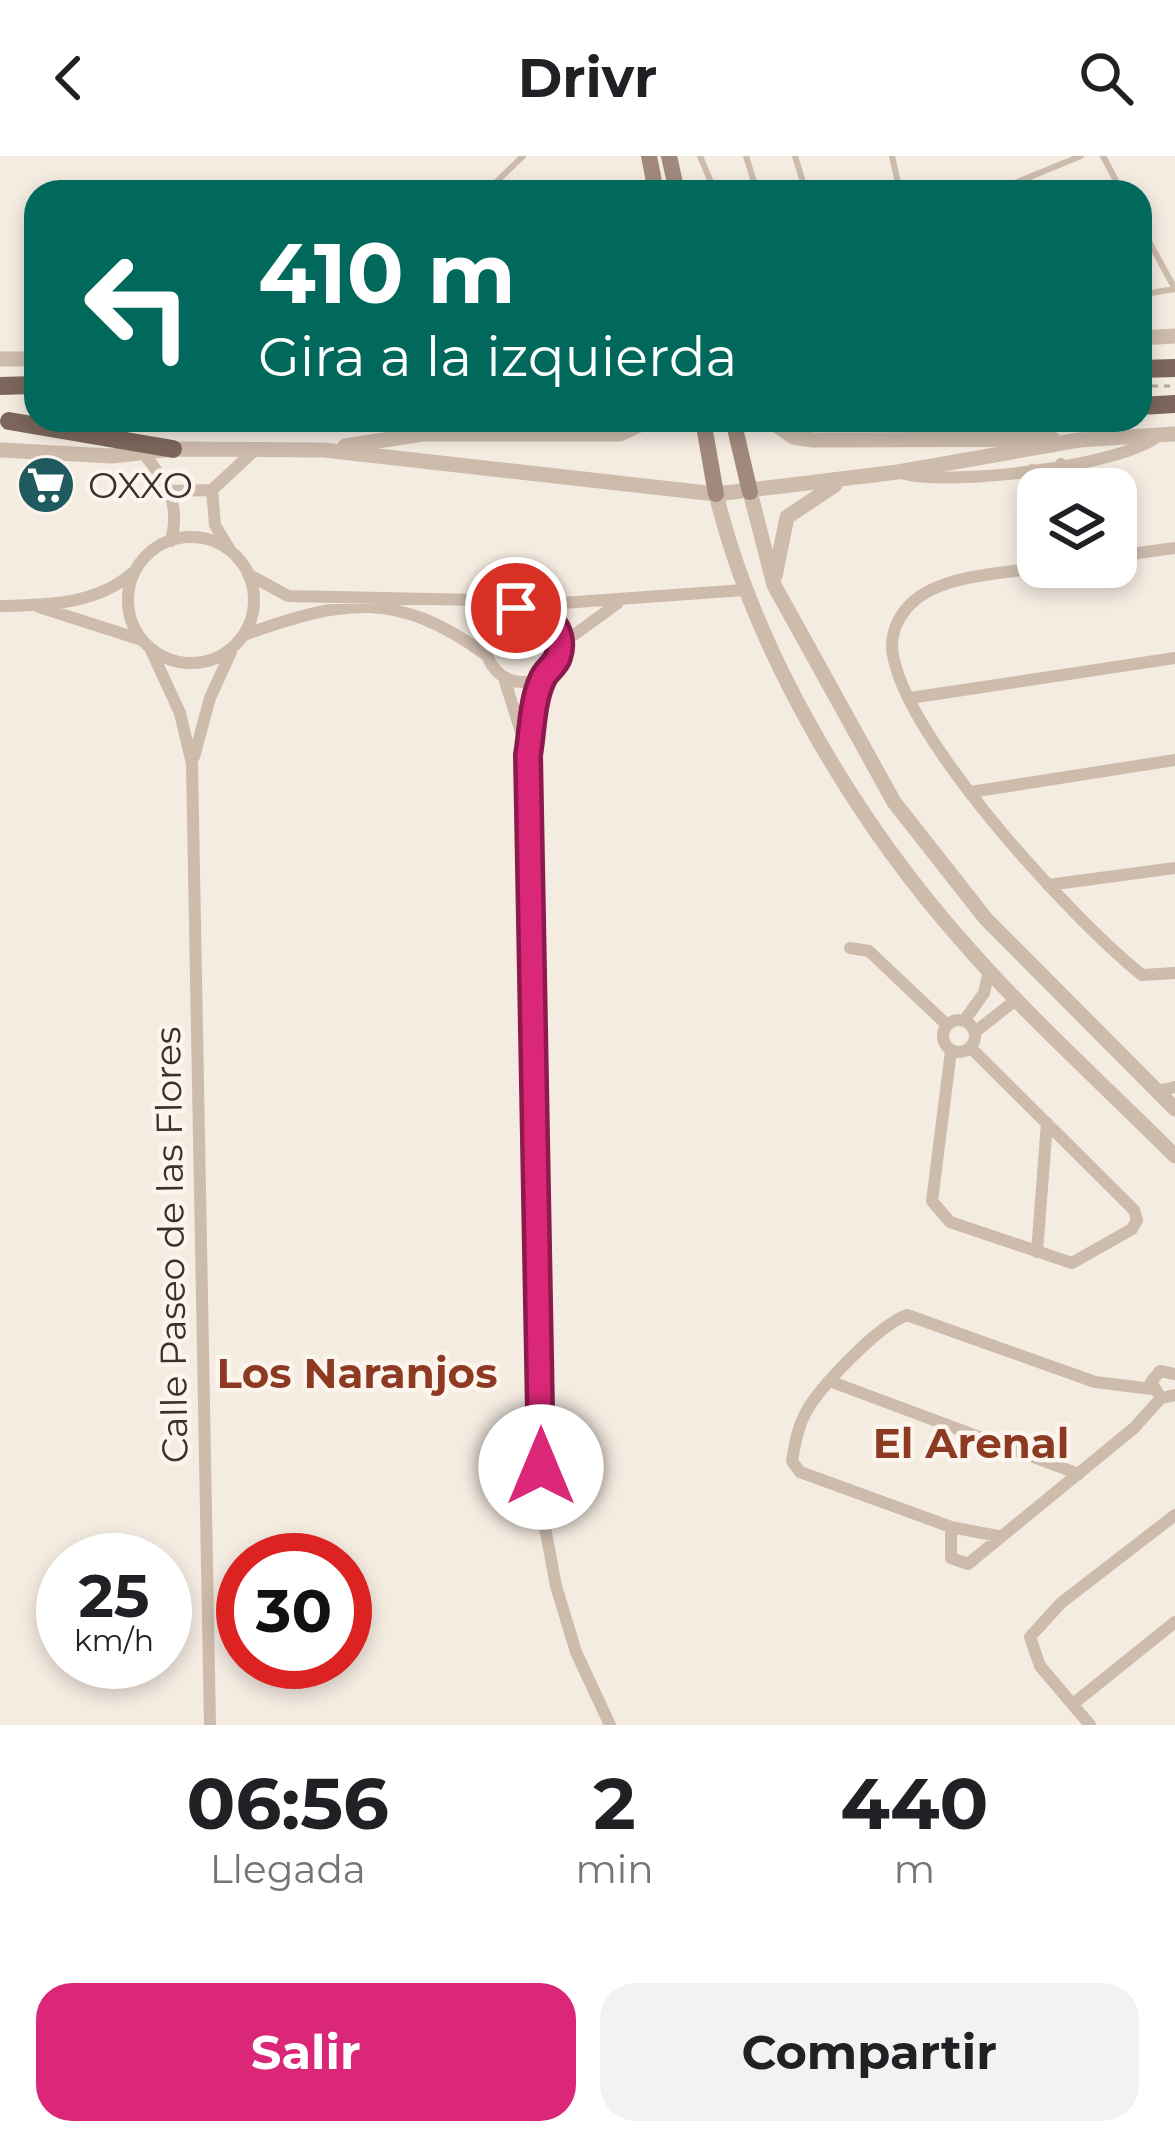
<!DOCTYPE html>
<html lang="es">
<head>
<meta charset="utf-8">
<style>
	:root { --surface:#fff; --page:#f2f2f2; --text:#202124; --muted:#757577; --accent:#db2777 }
	body { margin:0; font-family:Montserrat,sans-serif; background:var(--page); color:var(--text); height:100vh; display:flex; flex-direction:column; font-size:45px; white-space:nowrap }
	* { box-sizing:border-box; margin:0 }
	p { font-size:39px; color:var(--muted) }
	.icon { flex:none; width:66px; height:66px; fill:none; stroke:currentColor; stroke-width:2; stroke-linecap:round; stroke-linejoin:round }
	.map { position:relative; height:1569px; overflow:hidden }
	.details { display:flex; flex-direction:column; background:var(--surface); flex:1 }
	.details>* { flex:none }
	.banner { position:absolute; left:24px; top:24px; width:1128px; height:252px; border-radius:36px; box-shadow:0 6px 18px #0003; background:#00695c; color:#fff; overflow:hidden }
	.tools { position:absolute; left:1017px; top:312px; display:grid; gap:24px }
	.tools a { display:grid; place-items:center; width:120px; height:120px; border-radius:24px; background:var(--surface); box-shadow:0 6px 18px #0003; font-size:60px }
	.speed { position:absolute; left:36px; top:1377px; display:flex; gap:24px; font-size:60px; font-weight:700; text-align:center }
	.speed>* { display:grid; place-content:center; width:156px; height:156px; border-radius:50%; background:var(--surface); box-shadow:0 6px 18px #0003; line-height:1 }
	.speed small { font-size:30px; font-weight:400 }
	.speed .limit { border:18px solid #d22; background:#fff; color:#111 }
	.pin { position:absolute; display:grid; place-items:center; width:102px; height:102px; color:#fff; margin:-51px; border:6px solid #fff; border-radius:50%; box-shadow:0 3px 12px #0007 }
	.me { position:absolute; width:132px; margin:-66px; rotate:0deg; stroke-linejoin:round; filter:drop-shadow(0 0 9px #0008) }
	.turn { display:flex; align-items:center; gap:42px; height:252px; padding:0 36px; font-size:54px }
	.turn .icon { width:156px; height:156px; stroke-width:2.5 }
	.turn b { display:block; font-size:84px; line-height:102px }
	.eta { display:flex; justify-content:space-evenly; align-items:center; height:204px; text-align:center }
	.eta b { font-size:72px; font-weight:700; line-height:84px }
	.primary-button { display:flex; gap:24px; margin-top:auto; padding:24px 36px }
	.primary-button a { flex:1; height:138px; border-radius:36px; background:var(--accent); color:#fff; font-size:48px; font-weight:700; line-height:138px; text-align:center }
	.primary-button a+a { background:var(--page); color:var(--text) }
	header { display:flex; justify-content:space-between; align-items:center; height:156px; padding:0 36px; background:var(--surface); font-size:54px; font-weight:700 }
	.map>svg:first-child { display:block }
	.lines { fill:none; stroke-linecap:round; stroke-linejoin:round }
	.path { stroke:#b9a596; stroke-width:3; stroke-dasharray:6 6; stroke-linecap:butt }
	.service { stroke:#cdbbac; stroke-width:6 }
	.minor { stroke:#cdbbac; stroke-width:12 }
	.tertiary { stroke:#cdbbac; stroke-width:15 }
	.secondary { stroke:#a18a7d; stroke-width:16 }
	.primary { stroke:#7d675c; stroke-width:18 }
	.route-casing { stroke:#8e194d; stroke-width:30 }
	.route { stroke:#db2777; stroke-width:21 }
	.labels { text-anchor:middle; stroke-width:9; stroke-linejoin:round; paint-order:stroke }
	.poi-label { font-size:36px; fill:#3b302b; stroke:#fbf5ee; text-anchor:start }
	.street-label { font-size:36px; fill:#3b302b; stroke:#fbf5ee }
	.quarter-label { font-size:42px; font-weight:bold; fill:#8c3b22; stroke:#fbf5ee }
</style>
</head>
<body>
<header><svg class="icon" aria-label="back" viewBox="0 0 24 24"><path d="M15 5l-7 7 7 7"/></svg>Drivr<svg class="icon" aria-label="search" viewBox="0 0 24 24"><circle cx="10" cy="10" r="6"/><path d="M15 15l6 6"/></svg></header>
<div class="map">
<svg width="1175" height="1569" viewBox="0 0 1175 1569">
	<rect width="100%" height="100%" fill="#f4ebe1"/>
	<g class="lines">
		<!-- path -->
		<path class="path" d="M 1140,230 L 1175,230"/>
		<!-- service -->
		<path class="service" d="M 700,0 L 715,36
			M 746,0 L 757,36
			M 795,0 L 806,36
			M 892,0 L 900,36
			M 1103,0 L 1122,36
			M 486,36 L 523,0
			M 1012,36 L 1010,29 L 1081,0
			M 1140,69 L 1175,133
			M 1140,139 L 1174,133"/>
		<!-- minor -->
		<path class="minor" d="M 143,297 C 167,326 181,346 171,385
			M 1061,308 L 1064,333
			M 1032,314 L 1038,340
			M 905,318 C 952,330 1122,310 1158,280
			M 172,335 L 212,334
			M128 444a63 63 0 1 1 126 0a63 63 0 1 1-126 0Z
			M 230,394 L 215,369 L 212,334 L 255,294
			M 1116,400 L 1175,392
			M 1044,411 C 1002,418 934,418 906,453 C 894,468 889,486 894,504 C 913,590 1072,763 1142,819 L 1175,817
			M 248,418 L 288,440 L 478,444 L 505,456
			M 0,450 C 45,449 95,449 131,418
			M 39,451 L 142,484
			M486 489a37 37 0 1 1 74 0a37 37 0 1 1-74 0Z
			M 539,456 L 562,447 L 744,434
			M 244,479 C 343,443 398,434 486,499
			M 560,489 L 618,447
			M 150,492 L 180,557 L 192,608 L 210,1569
			M 542,521 L 528,599 L 544,1366 L 556,1430 L 576,1496 L 610,1569
			M 504,522 L 526,592
			M 910,542 L 1175,502
			M 194,601 L 210,542 L 231,496
			M 971,636 L 1175,604
			M 1048,729 L 1175,712
			M 850,792 L 869,795 L 947,869
			M943 880a16 16 0 1 1 32 0a16 16 0 1 1-32 0Z
			M 964,865 L 984,837 L 989,815
			M 975,876 L 1017,843
			M 951,895 L 932,1045 L 950,1066 L 1072,1107 L 1132,1073 L 1137,1064 L 1134,1054 L 971,892
			M 1157,935 L 1175,931
			M 1037,1096 L 1047,967
			M 1175,1218 L 1160,1215 L 1151,1226 L 1161,1242 L 1175,1239
			M 832,1226 L 1079,1318
			M 951,1371 L 951,1402 L 968,1408 L 1134,1272 L 1161,1242
			M 998,1380 L 951,1371 L 800,1316 L 792,1305 C 795,1289 797,1273 805,1258 C 818,1232 879,1169 907,1159 L 1095,1226 L 1152,1233
			M 1073,1548 L 1175,1466
			M 1090,1569 L 1040,1510 L 1030,1481 L 1061,1447 L 1175,1359"/>
		<!-- tertiary -->
		<path class="tertiary" d="M 1140,182 L 1175,180
			M 0,203 L 36,203
			M 769,264 L 793,281 L 813,284 L 1053,283
			M 345,290 L 423,278 L 620,278 L 650,264
			M 0,294 L 112,300 L 173,293 L 324,294 L 716,338 L 898,316 L 1079,284 L 1175,278
			M 750,336 L 774,429 L 894,646 L 986,763 L 1175,953
			M 716,338 C 754,495 855,664 962,785 C 1028,861 1104,929 1175,1000
			M 775,420 L 787,361 L 835,329"/>
		<!-- secondary -->
		<path class="secondary" d="M 649,0 L 656,36
			M 669,0 L 677,36
			M 703,264 L 716,338
			M 733,264 L 750,336"/>
		<!-- primary -->
		<path class="primary" d="M 1140,213 L 1175,212
			M 0,230 L 36,229
			M 1140,250 L 1175,248
			M 9,265 L 173,293"/>
	</g>
	<g class="lines">
		<defs>
			<path id="route" d="M 516,452 C 542,452 568,472 558,501 C 555,510 545,515 542,524 C 532,545 532,576 528,599 L 541,1311"/>
		</defs>
		<!-- route casing -->
		<use href="#route" class="route-casing"/>
		<!-- route -->
		<use href="#route" class="route"/>
	</g>
	<!-- icons -->
	<defs>
		<symbol id="supermarket-disc" viewBox="-11 -11 22 22"><circle r="9.5" fill="#1f5a5e" stroke="#fbf5ee"/><path d="M-6-5.5h2.5l.6 2H6L4.5 2H-2.5L-4.4-4H-6ZM-1.5 3.2a1.3 1.3 0 1 0 .1 0ZM3 3.2a1.3 1.3 0 1 0 .1 0Z" fill="#fff"/></symbol>
	</defs>
	<g fill-rule="evenodd">
		<use href="#supermarket-disc" x="13" y="296" width="66" height="66"/>
	</g>
	<g class="labels">
		<!-- poi labels -->
		<g class="poi-label">
			<text x="88" y="342">OXXO</text>
		</g>
		<!-- street labels -->
		<g class="street-label">
			<text transform="translate(171 1089) rotate(-91)" y="13">Calle Paseo de las Flores</text>
		</g>
		<!-- quarter labels -->
		<g class="quarter-label">
			<text x="357" y="1232">Los Naranjos</text>
			<text x="971" y="1302">El Arenal</text>
		</g>
	</g>
</svg>
<div class="tools">
<a><svg class="icon" aria-label="layers" viewBox="0 0 24 24"><path d="M12 4l9 5-9 5-9-5zM3 14l9 5 9-5"/></svg></a>
</div>
<div class="speed"><div>25<small>km/h</small></div><div class="limit">30</div></div>
<div class="pin" style="left:516px;top:452px;background:#d93025"><svg class="icon" aria-label="arrive" viewBox="0 0 24 24"><path d="M6 21V4h12l-3 4 3 4H6"/></svg></div>
<svg class="me" style="left:541px;top:1311px" viewBox="-20 -20 40 40"><circle r="19" fill="#fff"/><path d="M0-13L10 11 0 6-10 11z" fill="#db2777"/></svg>
<div class="banner">
<div class="turn"><svg class="icon" aria-label="left" viewBox="0 0 24 24"><path d="M17 20v-9H6M10 6l-5 5 5 5"/></svg><div><b>410 m</b>Gira a la izquierda</div></div>
</div>
</div>
<section class="details">
<div class="eta">
<div><b>06:56</b><p>Llegada</p></div>
<div><b>2</b><p>min</p></div>
<div><b>440</b><p>m</p></div>
</div>
<div class="primary-button"><a>Salir</a><a>Compartir</a></div>
</section>
</body>
</html>
